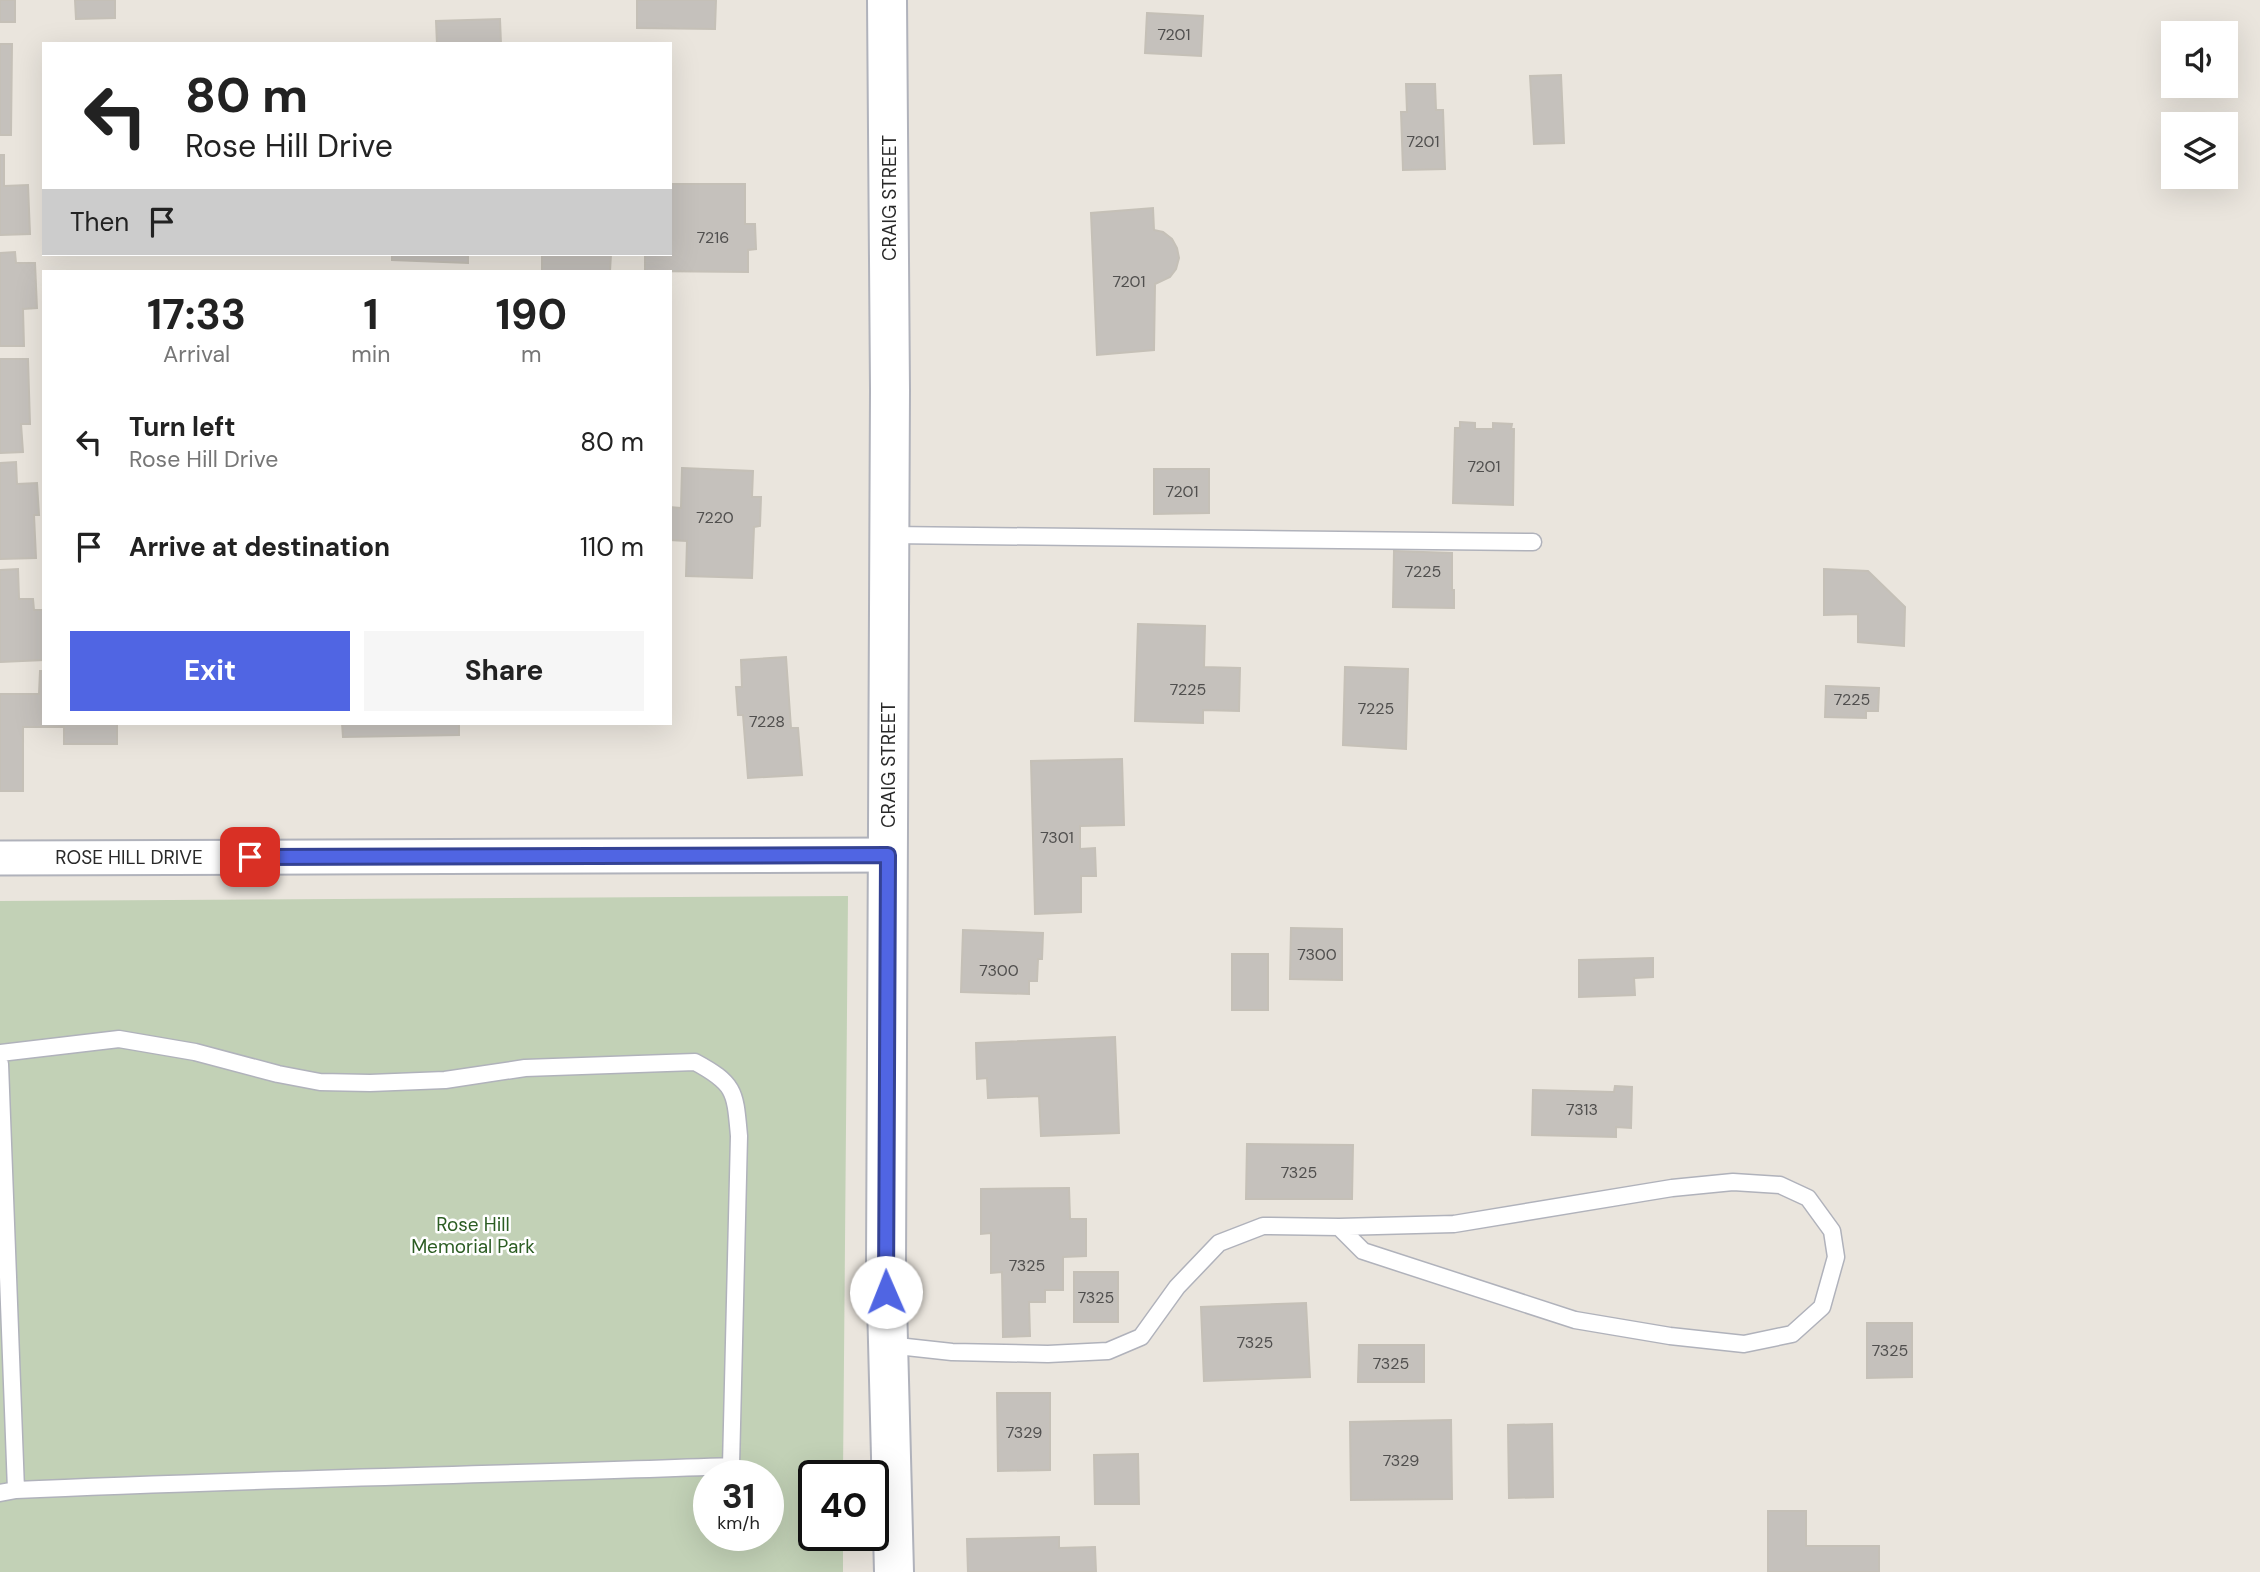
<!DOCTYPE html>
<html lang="en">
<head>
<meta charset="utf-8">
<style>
	:root { --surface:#fff; --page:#f6f6f6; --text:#222; --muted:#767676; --accent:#5065e3 }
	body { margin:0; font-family:"DM Sans",sans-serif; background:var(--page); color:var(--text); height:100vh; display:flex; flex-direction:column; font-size:26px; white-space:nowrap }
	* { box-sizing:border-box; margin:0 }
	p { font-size:23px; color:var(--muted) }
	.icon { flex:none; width:38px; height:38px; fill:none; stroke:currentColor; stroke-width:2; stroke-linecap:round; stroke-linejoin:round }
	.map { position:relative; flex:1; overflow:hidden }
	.sheet { position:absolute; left:42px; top:270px; width:630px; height:455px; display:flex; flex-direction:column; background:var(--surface); border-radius:0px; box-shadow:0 7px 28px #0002 }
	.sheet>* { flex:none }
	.top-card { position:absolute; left:42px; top:42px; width:630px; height:214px; border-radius:0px; box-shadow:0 7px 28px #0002; background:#fff; color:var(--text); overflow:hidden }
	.fabs { position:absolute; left:2161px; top:21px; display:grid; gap:14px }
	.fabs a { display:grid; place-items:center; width:77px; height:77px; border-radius:0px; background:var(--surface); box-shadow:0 7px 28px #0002; font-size:35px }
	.speed { position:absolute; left:693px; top:1460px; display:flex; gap:14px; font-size:35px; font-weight:700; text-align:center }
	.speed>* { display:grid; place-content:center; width:91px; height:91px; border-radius:50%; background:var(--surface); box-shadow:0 7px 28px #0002; line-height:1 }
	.speed small { font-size:18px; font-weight:400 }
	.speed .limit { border:4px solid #111; border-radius:10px; background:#fff; color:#111 }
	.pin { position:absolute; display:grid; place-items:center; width:60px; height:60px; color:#fff; margin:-30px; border-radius:14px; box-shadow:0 4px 10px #0006 }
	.me { position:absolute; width:77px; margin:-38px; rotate:359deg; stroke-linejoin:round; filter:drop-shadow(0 0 5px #0008) }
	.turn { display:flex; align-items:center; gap:24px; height:147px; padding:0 28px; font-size:32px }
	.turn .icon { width:91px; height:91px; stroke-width:2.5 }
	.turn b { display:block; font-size:49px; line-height:60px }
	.then { display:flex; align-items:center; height:66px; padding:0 28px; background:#0003; gap:14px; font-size:26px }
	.eta { display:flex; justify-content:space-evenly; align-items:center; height:119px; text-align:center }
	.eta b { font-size:42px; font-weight:700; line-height:49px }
	.cta { display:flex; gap:14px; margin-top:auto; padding:14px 28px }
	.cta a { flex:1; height:80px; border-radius:0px; background:var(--accent); color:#fff; font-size:28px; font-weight:700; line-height:80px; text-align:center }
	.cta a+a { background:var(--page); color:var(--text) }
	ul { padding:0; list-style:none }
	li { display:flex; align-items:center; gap:21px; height:105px; padding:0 28px }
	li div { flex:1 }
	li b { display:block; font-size:26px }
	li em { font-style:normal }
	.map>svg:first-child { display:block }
	.cemetery { fill:#c2d1b6; fill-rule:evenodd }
	.building { fill:#c5c1bc; stroke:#c5c0b7; stroke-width:2 }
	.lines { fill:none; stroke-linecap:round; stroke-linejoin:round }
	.lane-casing { stroke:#b0b2bb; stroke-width:19 }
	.street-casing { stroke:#b0b2bb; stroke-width:37 }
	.secondary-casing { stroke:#b0b2bb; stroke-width:42 }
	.lane { stroke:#fff; stroke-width:16 }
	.street { stroke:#fff; stroke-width:33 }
	.secondary { stroke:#fff; stroke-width:38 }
	.route-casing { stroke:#344294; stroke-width:18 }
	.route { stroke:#5065e3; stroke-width:12 }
	.labels { text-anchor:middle; stroke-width:5; stroke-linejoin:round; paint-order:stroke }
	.number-label { font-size:16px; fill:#504f4e }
	.street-label { font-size:19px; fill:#292929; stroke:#fff }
	.park-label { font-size:19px; fill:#2c5d23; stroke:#fff }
</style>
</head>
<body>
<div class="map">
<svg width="2260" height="1572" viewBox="0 0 2260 1572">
	<rect width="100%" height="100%" fill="#eae5dd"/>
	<!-- cemetery -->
	<path class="cemetery" d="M 848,896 L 843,1475 L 814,1475 L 814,1535 L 843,1535 L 843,1572 L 0,1572 L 0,901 ZM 709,1475 L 768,1475 L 768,1535 L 709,1535 Z"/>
	<!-- building -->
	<path class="building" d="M 0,0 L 15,0 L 15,22 L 0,22 Z
		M 75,0 L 115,0 L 115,18 L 76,19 Z
		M 637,0 L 716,0 L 715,29 L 637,28 Z
		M 1147,13 L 1203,16 L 1201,56 L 1145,53 Z
		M 500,19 L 501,44 L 437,44 L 436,21 Z
		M 0,44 L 12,44 L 11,135 L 0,135 Z
		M 1561,75 L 1564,143 L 1534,144 L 1530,76 Z
		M 1406,84 L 1435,84 L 1436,110 L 1443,110 L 1445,169 L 1403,170 L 1401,112 L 1407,112 Z
		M 0,155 L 4,155 L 4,186 L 28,185 L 30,234 L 0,235 Z
		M 670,184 L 745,184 L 745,224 L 755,224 L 756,249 L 748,250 L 748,272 L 645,271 L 645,254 L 670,254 Z
		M 1153,208 L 1154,230 L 1163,232 L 1172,239 L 1177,248 L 1179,258 L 1176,269 L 1170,277 L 1155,284 L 1154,350 L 1097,355 L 1091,213 Z
		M 15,252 L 16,263 L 35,263 L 37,308 L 23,309 L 24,346 L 0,346 L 0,253 Z
		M 392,254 L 468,254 L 468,263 L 392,260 Z
		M 542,254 L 611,254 L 610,271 L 542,271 Z
		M 0,359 L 28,359 L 30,424 L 21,424 L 23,452 L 0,453 Z
		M 1460,422 L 1475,423 L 1475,429 L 1493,429 L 1493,423 L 1512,424 L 1511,429 L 1514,429 L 1513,505 L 1453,503 L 1455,428 L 1460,428 Z
		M 16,462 L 17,484 L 37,483 L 39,515 L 34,515 L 36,558 L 0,559 L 0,463 Z
		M 682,468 L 753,471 L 752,497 L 761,497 L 760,526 L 754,527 L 752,578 L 686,576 L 687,541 L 670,540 L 670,507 L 681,508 Z
		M 1154,469 L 1209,469 L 1209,513 L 1154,514 Z
		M 1394,551 L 1452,553 L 1452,590 L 1454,590 L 1454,608 L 1393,607 Z
		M 18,569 L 19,599 L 33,599 L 34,610 L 43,610 L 44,660 L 0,662 L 0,570 Z
		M 1824,569 L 1868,571 L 1905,607 L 1904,646 L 1858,642 L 1858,614 L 1824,615 Z
		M 1138,624 L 1205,626 L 1204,667 L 1240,668 L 1239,711 L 1203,710 L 1203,723 L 1135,721 Z
		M 786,657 L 791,728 L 798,728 L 802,775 L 748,778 L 743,715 L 738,715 L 736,687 L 742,687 L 741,660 Z
		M 1345,667 L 1408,669 L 1406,749 L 1343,745 Z
		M 40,671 L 44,671 L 44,723 L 117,723 L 117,744 L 64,744 L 64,727 L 23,727 L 23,791 L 0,791 L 0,694 L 39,694 Z
		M 1826,686 L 1879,688 L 1878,711 L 1866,711 L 1866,718 L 1825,717 Z
		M 342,723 L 459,723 L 459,735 L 343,737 Z
		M 1122,759 L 1124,825 L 1080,826 L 1080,849 L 1095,848 L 1096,876 L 1081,876 L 1081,912 L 1035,914 L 1031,761 Z
		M 1291,928 L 1342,929 L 1342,980 L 1290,979 Z
		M 963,930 L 1043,933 L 1042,959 L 1038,959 L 1037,981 L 1029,981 L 1029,994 L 961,992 Z
		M 1232,954 L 1268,954 L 1268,1010 L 1232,1010 Z
		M 1653,958 L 1653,977 L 1634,978 L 1635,995 L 1579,997 L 1579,960 Z
		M 1115,1037 L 1119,1133 L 1041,1136 L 1039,1096 L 988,1098 L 987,1078 L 977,1079 L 976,1043 Z
		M 1615,1086 L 1632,1087 L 1631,1128 L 1616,1127 L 1616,1137 L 1532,1135 L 1533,1090 L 1614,1092 Z
		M 1247,1144 L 1353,1145 L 1352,1199 L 1246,1199 Z
		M 1069,1188 L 1070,1219 L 1086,1219 L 1086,1256 L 1063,1257 L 1063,1290 L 1045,1290 L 1045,1302 L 1029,1302 L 1030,1336 L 1003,1337 L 1002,1272 L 991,1273 L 991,1233 L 981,1234 L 981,1189 Z
		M 1074,1272 L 1118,1272 L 1118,1322 L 1074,1322 Z
		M 1306,1303 L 1310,1377 L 1204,1381 L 1201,1307 Z
		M 1867,1323 L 1912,1323 L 1912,1377 L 1867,1378 Z
		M 1359,1345 L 1424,1345 L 1424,1382 L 1358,1382 Z
		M 997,1393 L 1050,1393 L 1050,1470 L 998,1471 Z
		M 1451,1420 L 1452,1499 L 1351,1500 L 1350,1422 Z
		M 1552,1424 L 1553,1497 L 1509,1498 L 1508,1425 Z
		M 1138,1454 L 1139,1504 L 1095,1504 L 1094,1455 Z
		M 1768,1511 L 1806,1511 L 1806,1546 L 1879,1546 L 1879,1572 L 1768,1572 Z
		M 1059,1537 L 1059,1548 L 1095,1547 L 1096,1572 L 968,1572 L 967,1539 Z"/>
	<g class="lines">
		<defs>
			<path id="lane" d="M 890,535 L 1533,542
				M 0,1053 L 119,1039 L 195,1052 L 278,1074 L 320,1082 L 370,1083 L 445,1080 L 525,1068 L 695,1062 C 736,1084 735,1092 739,1136 L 731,1466 C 493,1475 254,1479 16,1490 L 0,1493
				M 0,1064 L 16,1490
				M 888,1345 L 952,1352 L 1048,1354 L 1108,1351 L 1141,1337 L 1177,1287 L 1219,1243 L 1263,1226 L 1339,1227 L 1454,1224 L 1672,1188 L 1733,1182 L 1780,1185 L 1808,1198 L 1832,1231 L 1836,1257 L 1822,1307 L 1792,1334 L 1744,1344 L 1670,1336 L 1575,1320 L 1363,1251 L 1339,1227"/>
			<path id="street" d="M 0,858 L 888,855"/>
			<path id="secondary" d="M 887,0 L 890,390 L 886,1265 L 894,1572"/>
		</defs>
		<!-- lane casing -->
		<use href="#lane" class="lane-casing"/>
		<!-- street casing -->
		<use href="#street" class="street-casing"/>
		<!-- secondary casing -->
		<use href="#secondary" class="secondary-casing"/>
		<!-- lane -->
		<use href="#lane" class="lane"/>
		<!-- street -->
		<use href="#street" class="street"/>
		<!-- secondary -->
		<use href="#secondary" class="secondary"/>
	</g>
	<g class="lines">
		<defs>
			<path id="route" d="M 250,857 L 888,855 L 886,1292"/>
		</defs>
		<!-- route casing -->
		<use href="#route" class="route-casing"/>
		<!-- route -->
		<use href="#route" class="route"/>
	</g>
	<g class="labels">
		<!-- number labels -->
		<g class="number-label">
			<text x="1174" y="40">7201</text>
			<text x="1423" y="147">7201</text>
			<text x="713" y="243">7216</text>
			<text x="1129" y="287">7201</text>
			<text x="1484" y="472">7201</text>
			<text x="1182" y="497">7201</text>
			<text x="715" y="523">7220</text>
			<text x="1423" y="577">7225</text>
			<text x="1188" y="695">7225</text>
			<text x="1852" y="705">7225</text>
			<text x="1376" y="714">7225</text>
			<text x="767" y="727">7228</text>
			<text x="1057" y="843">7301</text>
			<text x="1317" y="960">7300</text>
			<text x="999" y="976">7300</text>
			<text x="1582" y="1115">7313</text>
			<text x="1299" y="1178">7325</text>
			<text x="1027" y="1271">7325</text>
			<text x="1096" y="1303">7325</text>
			<text x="1255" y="1348">7325</text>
			<text x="1890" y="1356">7325</text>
			<text x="1391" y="1369">7325</text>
			<text x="1024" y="1438">7329</text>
			<text x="1401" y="1466">7329</text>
		</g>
		<!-- street labels -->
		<g class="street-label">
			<text transform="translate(889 198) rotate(-90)" y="7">CRAIG STREET</text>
			<text transform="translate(888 765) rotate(-90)" y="7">CRAIG STREET</text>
			<text x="129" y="864">ROSE HILL DRIVE</text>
		</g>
		<!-- park labels -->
		<g class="park-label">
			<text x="473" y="1231">Rose Hill<tspan x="473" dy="22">Memorial Park</tspan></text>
		</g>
	</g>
</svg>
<div class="fabs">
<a><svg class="icon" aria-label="sound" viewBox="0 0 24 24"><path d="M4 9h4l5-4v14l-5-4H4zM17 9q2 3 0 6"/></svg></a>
<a><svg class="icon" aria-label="layers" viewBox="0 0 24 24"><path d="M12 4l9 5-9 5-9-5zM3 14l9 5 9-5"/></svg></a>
</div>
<div class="speed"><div>31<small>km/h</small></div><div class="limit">40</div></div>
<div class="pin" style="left:250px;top:857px;background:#d93025"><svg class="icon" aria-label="arrive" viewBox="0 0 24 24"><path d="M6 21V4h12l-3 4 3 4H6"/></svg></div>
<svg class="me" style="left:886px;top:1292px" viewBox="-20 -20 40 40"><circle r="19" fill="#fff"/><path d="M0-13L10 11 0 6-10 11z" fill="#5065e3"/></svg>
<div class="top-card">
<div class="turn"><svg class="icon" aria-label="left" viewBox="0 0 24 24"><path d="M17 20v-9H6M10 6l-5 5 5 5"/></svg><div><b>80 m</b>Rose Hill Drive</div></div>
<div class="then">Then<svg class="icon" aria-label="arrive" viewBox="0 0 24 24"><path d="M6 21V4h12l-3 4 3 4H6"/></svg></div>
</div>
<section class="sheet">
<div class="eta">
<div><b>17:33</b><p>Arrival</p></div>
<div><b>1</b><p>min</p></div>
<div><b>190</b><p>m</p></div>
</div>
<ul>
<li><svg class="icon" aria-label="left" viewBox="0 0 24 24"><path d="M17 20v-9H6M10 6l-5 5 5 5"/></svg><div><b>Turn left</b><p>Rose Hill Drive</p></div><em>80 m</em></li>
<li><svg class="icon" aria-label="arrive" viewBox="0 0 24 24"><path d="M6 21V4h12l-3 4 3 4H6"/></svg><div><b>Arrive at destination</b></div><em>110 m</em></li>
</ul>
<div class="cta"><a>Exit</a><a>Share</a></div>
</section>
</div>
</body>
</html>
